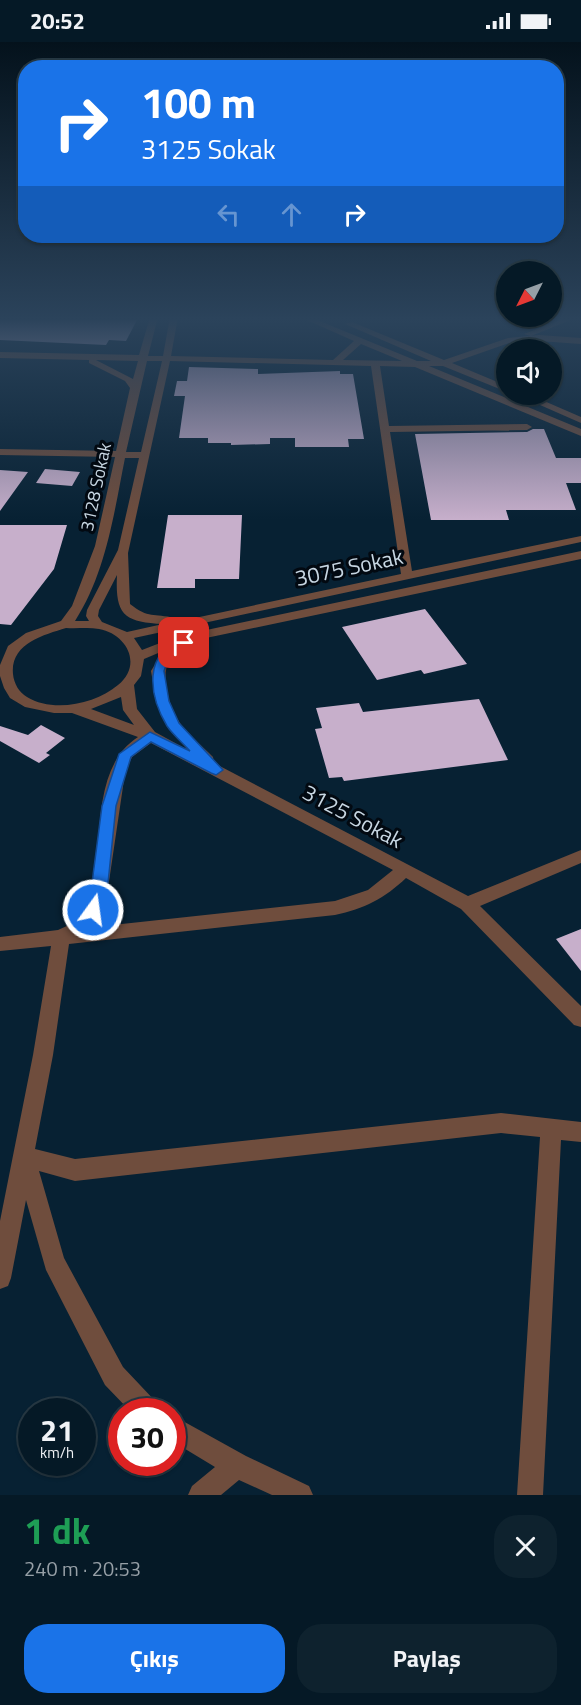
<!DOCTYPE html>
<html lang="tr">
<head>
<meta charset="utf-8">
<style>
	:root { --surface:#051926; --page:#0e222e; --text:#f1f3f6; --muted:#97a0a7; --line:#263843; --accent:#1a73e8 }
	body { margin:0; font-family:"Titillium Web",sans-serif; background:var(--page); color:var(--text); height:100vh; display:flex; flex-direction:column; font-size:22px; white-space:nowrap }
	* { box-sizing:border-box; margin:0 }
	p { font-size:20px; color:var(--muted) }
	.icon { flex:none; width:33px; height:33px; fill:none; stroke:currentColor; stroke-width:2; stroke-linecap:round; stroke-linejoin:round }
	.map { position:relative; height:1453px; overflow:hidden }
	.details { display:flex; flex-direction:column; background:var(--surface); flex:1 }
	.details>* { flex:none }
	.guide { position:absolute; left:18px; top:18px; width:546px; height:183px; border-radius:24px; box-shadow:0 2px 4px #0004,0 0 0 2px var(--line); background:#1a73e8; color:#fff; overflow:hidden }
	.needle { width:39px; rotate:228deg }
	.buttons { position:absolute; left:496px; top:219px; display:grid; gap:12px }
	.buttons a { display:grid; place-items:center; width:66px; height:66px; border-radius:50%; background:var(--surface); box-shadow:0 2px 4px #0004,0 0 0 2px var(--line); font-size:30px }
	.speed { position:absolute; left:18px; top:1356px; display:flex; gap:12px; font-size:30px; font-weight:700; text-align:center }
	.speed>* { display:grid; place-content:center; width:78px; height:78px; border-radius:50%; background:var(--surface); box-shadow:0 2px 4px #0004,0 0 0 2px var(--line); line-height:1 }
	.speed small { font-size:15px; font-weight:400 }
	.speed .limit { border:9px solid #d22; background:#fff; color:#111 }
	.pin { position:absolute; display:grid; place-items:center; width:51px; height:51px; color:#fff; margin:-26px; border-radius:12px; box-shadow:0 3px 9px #0006 }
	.me { position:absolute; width:66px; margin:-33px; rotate:14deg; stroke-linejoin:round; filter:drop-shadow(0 0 4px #0008) }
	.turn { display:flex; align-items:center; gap:21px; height:126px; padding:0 24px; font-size:27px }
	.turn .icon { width:78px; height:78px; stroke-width:2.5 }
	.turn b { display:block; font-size:42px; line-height:51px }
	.lanes { display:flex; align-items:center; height:57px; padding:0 24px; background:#0003; justify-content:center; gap:30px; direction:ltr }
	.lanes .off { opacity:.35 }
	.round { display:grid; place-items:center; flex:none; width:63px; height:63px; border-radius:24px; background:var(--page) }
	.headline { display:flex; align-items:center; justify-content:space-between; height:102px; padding:0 24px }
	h1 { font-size:36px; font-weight:700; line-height:45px; color:#1e9e55 }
	.primary-button { display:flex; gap:12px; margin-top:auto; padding:12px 24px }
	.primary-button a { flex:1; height:69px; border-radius:24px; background:var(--accent); color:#fff; font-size:24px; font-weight:700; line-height:69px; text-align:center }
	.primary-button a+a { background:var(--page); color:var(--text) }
	.status { display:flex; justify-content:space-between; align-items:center; height:42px; padding:0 30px; background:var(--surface); direction:ltr }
	.status svg { height:16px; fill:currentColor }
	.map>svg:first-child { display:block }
	.building { fill:#c7afcb }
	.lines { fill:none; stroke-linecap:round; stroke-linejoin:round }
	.minor { fill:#6f4d3d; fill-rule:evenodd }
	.route { fill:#1a73e8; stroke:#114b97; stroke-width:1.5 }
	.labels { text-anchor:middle; stroke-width:6; stroke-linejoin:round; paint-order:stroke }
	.far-street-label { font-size:18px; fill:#c7d6e2; stroke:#020911 }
	.street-label { font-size:22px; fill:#c7d6e2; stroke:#020911 }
</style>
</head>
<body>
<div class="status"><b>20:52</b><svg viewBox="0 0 49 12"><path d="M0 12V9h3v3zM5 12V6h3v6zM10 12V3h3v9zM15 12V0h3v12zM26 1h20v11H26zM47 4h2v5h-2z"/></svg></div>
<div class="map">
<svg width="581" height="1453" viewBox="0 0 581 1453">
	<rect width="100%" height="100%" fill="#072133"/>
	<!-- building -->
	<path class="building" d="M 0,275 L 48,275 L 137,278 L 126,299 L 109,298 L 106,303 L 0,298 Z
		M 189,325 L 258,327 L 258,332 L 340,329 L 340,332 L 353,332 L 364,397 L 348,397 L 349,405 L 295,405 L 295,396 L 270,396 L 270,402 L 231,403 L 231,401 L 208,401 L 208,396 L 179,396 L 185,354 L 174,354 L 177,339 L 187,339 Z
		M 533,387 L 544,387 L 556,416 L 581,416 L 581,441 L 566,441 L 576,468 L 506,468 L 509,478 L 431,478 L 415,392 L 527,390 Z
		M 45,427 L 80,430 L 72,444 L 36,441 Z
		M 0,428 L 28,430 L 0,469 Z
		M 168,473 L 242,473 L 239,537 L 195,537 L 195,546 L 157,546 Z
		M 0,483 L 67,483 L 54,527 L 11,583 L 0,582 Z
		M 425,567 L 467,622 L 424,632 L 421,628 L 377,638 L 342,585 Z
		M 479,657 L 508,718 L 344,739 L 342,735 L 329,736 L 315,687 L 322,686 L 316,666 L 359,661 L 363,670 Z
		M 41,683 L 65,696 L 46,711 L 50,713 L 39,721 L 0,699 L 0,684 L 28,693 Z
		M 581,887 L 581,929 L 556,897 Z"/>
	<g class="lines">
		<!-- minor -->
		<path class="minor" d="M 150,275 L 158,275 L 148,314 L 163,314 L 170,275 L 178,275 L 171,314 L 333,318 L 354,299 L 300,275 L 310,275 L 417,319 L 431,319 L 345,282 L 352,280 L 444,318 L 508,296 L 539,293 L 581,296 L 581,302 L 539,299 L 509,301 L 452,321 L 507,344 L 507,350 L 443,324 L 429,324 L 581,387 L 581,394 L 415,325 L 380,324 L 389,384 L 527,382 L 532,385 L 527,388 L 390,390 L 412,529 L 581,494 L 581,500 L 134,596 L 142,608 L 178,594 L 581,509 L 581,517 L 187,600 L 189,603 C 184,609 174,611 170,618 C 159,633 170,667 180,681 C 188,694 203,704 213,715 L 214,721 L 468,854 L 581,808 L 581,821 L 480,864 L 581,964 L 581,985 L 574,983 L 461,867 L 406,836 C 385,856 364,867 335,873 L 69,902 L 53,1013 L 35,1107 L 75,1117 L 501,1071 L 581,1080 L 581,1100 L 561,1098 L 543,1453 L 517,1453 L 540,1095 L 501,1091 L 75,1139 L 39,1129 L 64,1216 L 123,1325 L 157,1361 L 160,1370 L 131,1370 L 105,1343 L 46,1228 L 26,1158 L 11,1236 L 8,1244 L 0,1247 L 0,1179 L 33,1013 L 51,904 L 0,909 L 0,895 L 58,888 L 80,878 C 111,827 82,731 138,695 L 72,671 L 54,671 L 25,665 L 10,656 L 4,646 L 0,634 L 0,623 L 8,604 L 26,591 L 61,579 L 72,564 L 95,504 L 115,415 L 0,413 L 0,407 L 116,409 L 130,346 L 125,339 L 89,321 L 89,318 L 0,316 L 0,310 L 139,313 ZM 361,302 L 402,319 L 343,318 ZM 96,318 L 138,319 L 133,337 ZM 147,319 L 162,319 L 141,410 L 126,410 ZM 170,319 L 371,324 L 401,532 L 176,580 L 175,576 C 153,571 149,577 130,562 L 128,511 ZM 125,416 L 139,416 L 118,508 L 87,568 L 86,574 L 89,579 L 75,579 C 106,531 114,471 125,416 ZM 117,533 C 115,573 124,580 163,582 L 127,590 L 102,580 L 98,574 L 99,568 ZM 66,586 C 77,587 88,585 99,587 C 127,592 143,623 118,643 C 96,662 53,671 27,655 C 19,650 14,642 13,632 C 10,602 43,593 66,586 ZM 163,609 L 151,629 C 158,669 160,678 188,708 L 155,690 L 137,667 L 134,643 L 141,634 L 144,617 ZM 121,655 L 123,668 L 134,683 L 91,667 ZM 151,701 L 393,828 L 368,848 L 335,859 L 94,885 L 102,871 L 107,853 L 125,731 L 132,715 Z
			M 568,275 L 578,275 L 531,294 L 524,292 Z
			M 515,352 L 528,352 L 581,375 L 581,381 Z
			M 172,1373 L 246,1414 L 309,1444 L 313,1453 L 272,1453 L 239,1438 L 221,1453 L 188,1453 L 192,1444 L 215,1425 L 172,1399 Z"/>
	</g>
	<!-- sky -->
	<linearGradient id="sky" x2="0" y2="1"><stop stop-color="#04121c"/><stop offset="0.58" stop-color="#2b435b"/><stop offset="1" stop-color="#2b435b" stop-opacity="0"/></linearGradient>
	<rect width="581" height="478" fill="url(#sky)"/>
	<!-- route -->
	<path class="route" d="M 184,598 L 190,601 L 173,613 L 167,621 L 164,629 L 169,659 L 179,681 L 223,728 L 216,733 L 211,731 L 151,700 L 131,715 L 116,764 L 108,841 L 99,873 L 93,874 L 88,873 L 85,868 L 92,841 L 102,764 L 119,712 L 150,690 L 190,709 C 183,701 173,693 167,684 C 149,654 142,609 184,598 Z"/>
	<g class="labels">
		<!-- far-street labels -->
		<g class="far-street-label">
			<text transform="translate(96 445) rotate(-78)" y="6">3128 Sokak</text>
		</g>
		<!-- street labels -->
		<g class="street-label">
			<text transform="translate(349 525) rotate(-12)" y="8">3075 Sokak</text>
			<text transform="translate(353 774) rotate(28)" y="8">3125 Sokak</text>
		</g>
	</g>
</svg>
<div class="buttons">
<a><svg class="needle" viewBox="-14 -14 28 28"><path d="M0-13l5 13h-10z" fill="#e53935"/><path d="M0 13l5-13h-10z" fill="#97a0a7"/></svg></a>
<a><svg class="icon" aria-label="sound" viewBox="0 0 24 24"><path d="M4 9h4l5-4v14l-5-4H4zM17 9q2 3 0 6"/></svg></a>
</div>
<div class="speed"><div>21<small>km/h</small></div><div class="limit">30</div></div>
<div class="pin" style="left:184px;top:601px;background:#d93025"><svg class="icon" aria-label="arrive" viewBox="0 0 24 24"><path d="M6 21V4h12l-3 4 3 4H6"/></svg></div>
<svg class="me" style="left:93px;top:868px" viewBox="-20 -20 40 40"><circle r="17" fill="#1a73e8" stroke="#fff" stroke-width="3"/><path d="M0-11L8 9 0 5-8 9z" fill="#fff"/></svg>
<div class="guide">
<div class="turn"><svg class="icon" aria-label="right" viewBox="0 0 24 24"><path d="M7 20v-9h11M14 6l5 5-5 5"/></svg><div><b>100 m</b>3125 Sokak</div></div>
<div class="lanes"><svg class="icon off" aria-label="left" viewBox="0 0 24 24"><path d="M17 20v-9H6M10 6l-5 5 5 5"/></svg><svg class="icon off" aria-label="ahead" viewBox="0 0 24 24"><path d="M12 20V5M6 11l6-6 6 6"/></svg><svg class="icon" aria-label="right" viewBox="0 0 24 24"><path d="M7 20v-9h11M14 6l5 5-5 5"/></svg></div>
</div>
</div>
<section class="details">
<div class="headline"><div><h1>1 dk</h1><p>240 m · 20:53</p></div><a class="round"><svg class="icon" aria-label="close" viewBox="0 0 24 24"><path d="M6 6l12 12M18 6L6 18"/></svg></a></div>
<div class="primary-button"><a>Çıkış</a><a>Paylaş</a></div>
</section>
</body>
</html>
